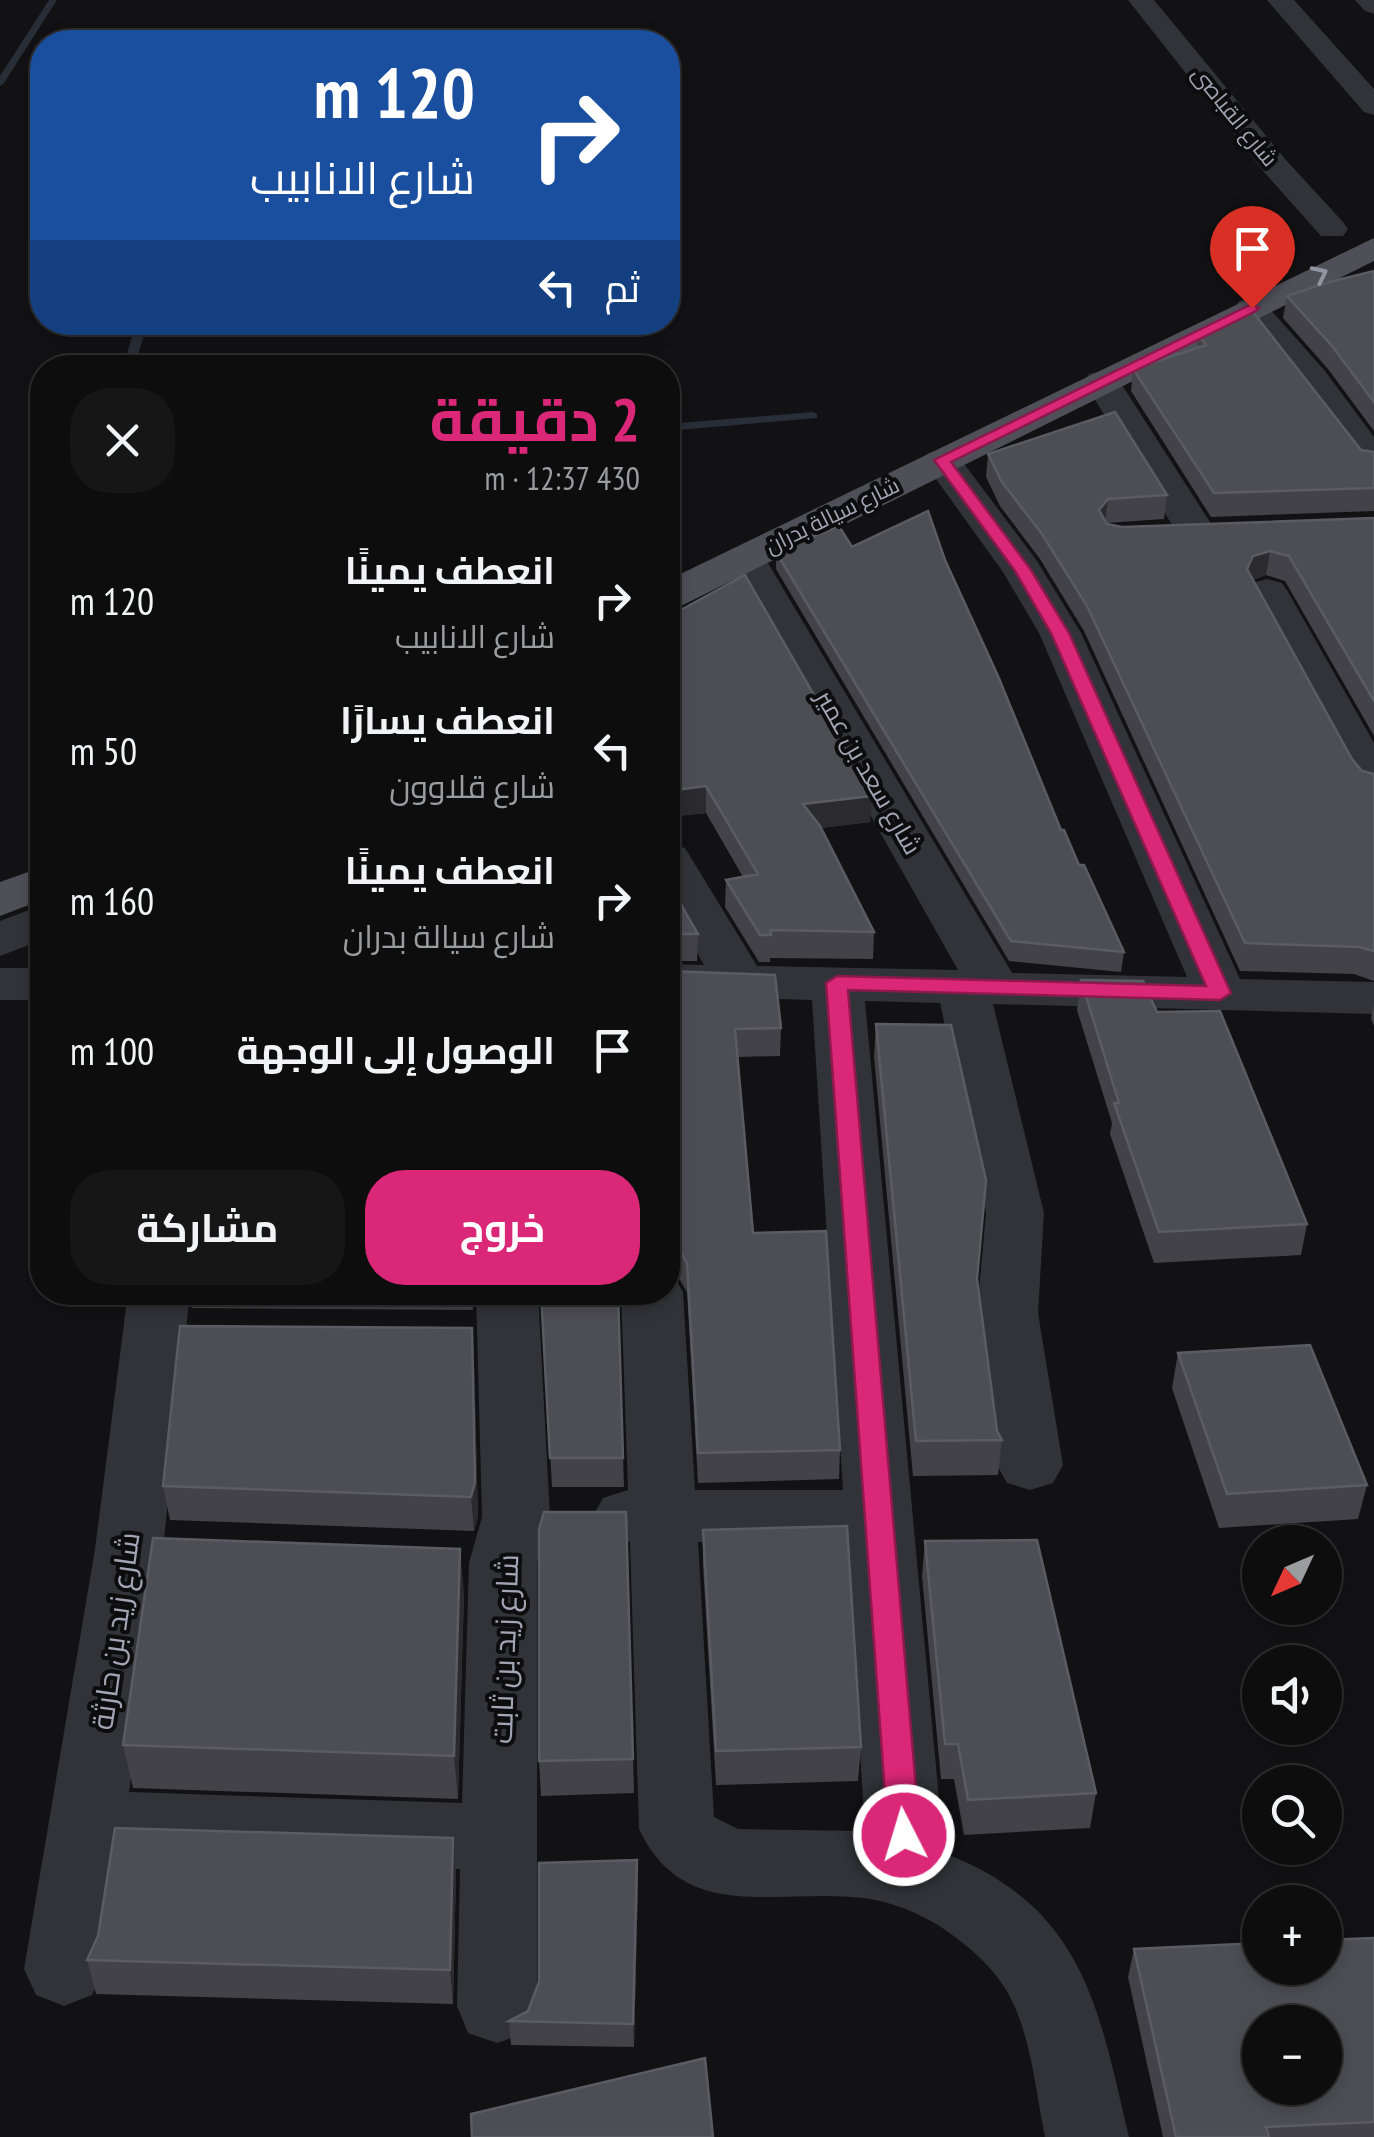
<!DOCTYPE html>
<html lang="ar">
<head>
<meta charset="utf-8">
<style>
	:root { --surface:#0e0d0e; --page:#171617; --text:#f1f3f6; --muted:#9b9c9e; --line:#2e2d2e; --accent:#db2777 }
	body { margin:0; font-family:"PT Sans Narrow",Cairo,sans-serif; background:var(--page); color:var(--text); direction:rtl; height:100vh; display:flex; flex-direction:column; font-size:38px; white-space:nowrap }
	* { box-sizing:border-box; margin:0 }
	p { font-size:32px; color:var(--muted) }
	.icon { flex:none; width:55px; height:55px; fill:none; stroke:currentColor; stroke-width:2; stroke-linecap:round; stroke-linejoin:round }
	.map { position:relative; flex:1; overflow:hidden; direction:ltr }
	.drawer { position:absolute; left:30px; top:355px; width:650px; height:950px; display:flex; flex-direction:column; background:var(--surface); border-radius:40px; box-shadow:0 5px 15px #0003,0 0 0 2px var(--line); direction:rtl }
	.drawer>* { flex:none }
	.top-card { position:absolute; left:30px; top:30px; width:650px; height:305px; border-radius:40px; box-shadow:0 5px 15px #0003,0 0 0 2px var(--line); direction:rtl; background:#1a4fa0; color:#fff; overflow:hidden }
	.needle { width:65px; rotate:226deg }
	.fabs { position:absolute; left:1242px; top:1525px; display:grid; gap:20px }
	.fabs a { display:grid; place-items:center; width:100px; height:100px; border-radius:50%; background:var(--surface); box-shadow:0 5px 15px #0003,0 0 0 2px var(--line); font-size:50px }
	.pin { position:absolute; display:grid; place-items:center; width:85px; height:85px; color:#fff; margin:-102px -42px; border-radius:50% 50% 50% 0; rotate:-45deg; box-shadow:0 0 10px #0007 }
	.pin .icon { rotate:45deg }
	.me { position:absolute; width:110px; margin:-55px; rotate:355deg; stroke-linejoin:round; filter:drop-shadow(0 0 8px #0008) }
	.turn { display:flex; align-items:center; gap:35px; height:210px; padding:0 40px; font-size:45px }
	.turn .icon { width:130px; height:130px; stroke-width:2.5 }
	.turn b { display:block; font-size:70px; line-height:85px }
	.then { display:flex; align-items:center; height:95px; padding:0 40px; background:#0003; gap:20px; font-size:38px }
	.round { display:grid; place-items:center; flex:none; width:105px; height:105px; border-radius:40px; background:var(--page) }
	.head { display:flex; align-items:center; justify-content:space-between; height:170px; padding:0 40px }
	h1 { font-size:60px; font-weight:700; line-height:75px; color:var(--accent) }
	.button { display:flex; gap:20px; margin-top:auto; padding:20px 40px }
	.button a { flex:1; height:115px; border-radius:40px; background:var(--accent); color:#fff; font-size:40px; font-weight:700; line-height:115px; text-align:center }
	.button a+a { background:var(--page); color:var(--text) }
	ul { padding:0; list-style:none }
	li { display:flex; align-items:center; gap:30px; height:150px; padding:0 40px }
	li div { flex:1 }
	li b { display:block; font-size:38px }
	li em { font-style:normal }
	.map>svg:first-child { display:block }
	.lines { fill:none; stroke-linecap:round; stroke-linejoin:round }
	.stream { fill:#272e37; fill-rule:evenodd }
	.minor { fill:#323338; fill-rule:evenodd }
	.tertiary { fill:#323338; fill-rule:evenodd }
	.primary { fill:#4e4f57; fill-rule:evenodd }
	.wall { fill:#434248 }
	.shaded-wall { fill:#2b2a2e }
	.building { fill:#4d4d54; stroke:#5b5b63; stroke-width:2.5; fill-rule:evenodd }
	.oneway { stroke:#9195a1 }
	.route { fill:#db2777; stroke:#8e194d; stroke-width:2.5 }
	.labels { text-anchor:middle; stroke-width:8; stroke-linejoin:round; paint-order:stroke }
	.far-street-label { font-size:22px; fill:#a2a6b4; stroke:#0d0c0e }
	.street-label { font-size:25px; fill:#a2a6b4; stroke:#0d0c0e }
	.near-street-label { font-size:30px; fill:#a2a6b4; stroke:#0d0c0e }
</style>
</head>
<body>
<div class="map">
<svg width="1374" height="2137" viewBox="0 0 1374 2137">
	<rect width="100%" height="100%" fill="#121113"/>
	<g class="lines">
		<!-- stream -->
		<path class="stream" d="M 49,0 L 57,0 L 4,83 L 0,86 L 0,76 Z
			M 137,322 L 148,322 L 134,368 L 122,368 Z
			M 813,412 L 817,414 L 817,418 L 668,431 L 668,424 Z"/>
		<!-- minor -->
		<path class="minor" d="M 1128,0 L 1154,0 L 1286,160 L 1343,222 L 1348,229 L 1343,236 L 1321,236 L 1264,172 Z
			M 1267,0 L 1294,0 L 1374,89 L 1374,115 L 1364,112 Z
			M 1355,0 L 1374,0 L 1374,14 L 1365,11 Z
			M 1251,298 L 1263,301 L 1325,371 L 1374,437 L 1374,474 L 1360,471 L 1299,387 L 1234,308 L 1239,301 Z
			M 1102,371 L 1115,374 L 1217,533 L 1211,542 L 1197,545 L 1183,542 L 1177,533 L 1084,382 L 1089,374 Z
			M 942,450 L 956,453 L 1037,561 L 1081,633 L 1240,979 L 1374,982 L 1374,1014 L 993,1004 L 1044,1213 L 1038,1313 L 1063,1465 L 1053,1483 L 1030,1490 L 1007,1483 L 997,1465 L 977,1313 L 986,1213 L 940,1003 L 865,1001 L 944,1853 C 1084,1907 1098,2006 1129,2137 L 1045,2137 C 1036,2093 1032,2044 1013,2003 C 1002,1978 981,1957 959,1940 C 933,1919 903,1905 870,1899 C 785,1885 686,1929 639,1829 L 630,1542 L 603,1534 L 593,1516 L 603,1498 L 628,1490 L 621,1292 L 668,1292 L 668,1275 L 674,1277 L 683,1292 L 695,1490 L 843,1490 L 812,1000 L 668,996 L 668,964 L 704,965 L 668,901 L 668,843 L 685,848 L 757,966 L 958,970 L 725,558 L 731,549 L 745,546 L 759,549 L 765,558 L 1012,973 L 1187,977 L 1039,633 L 1003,572 L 923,461 L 928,453 ZM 698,1542 L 847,1542 L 865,1831 L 738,1829 L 714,1817 Z
			M 1267,579 L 1282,583 L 1288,592 L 1374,743 L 1374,798 L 1357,794 L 1350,784 L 1246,592 L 1252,583 Z
			M 0,968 L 42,968 L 42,1000 L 0,1000 Z
			M 128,1292 L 190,1292 L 163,1549 L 129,1792 L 462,1803 L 469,1563 L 482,1517 L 476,1292 L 538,1292 L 550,1517 L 537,1563 L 537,2006 L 526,2033 L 497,2043 L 468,2033 L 457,2006 L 460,1869 L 120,1858 L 104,1969 L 92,1995 L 64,2006 L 36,1995 L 24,1969 L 95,1549 Z"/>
		<!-- tertiary -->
		<path class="tertiary" d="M 42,905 L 42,940 L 0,956 L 0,921 Z"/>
		<!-- primary -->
		<path class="primary" d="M 1374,238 L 1374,261 L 683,605 L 668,608 L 668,580 Z
			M 42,867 L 42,900 L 0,916 L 0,882 Z"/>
	</g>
	<!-- wall -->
	<path class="wall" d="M 1374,271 L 1374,431 L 1328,369 L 1283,318 L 1287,296 Z
		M 1199,336 L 1361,450 L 1374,452 L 1374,511 L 1211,517 L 1131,391 L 1133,369 L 1197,348 Z
		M 988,454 L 1167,495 L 1164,519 L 1106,523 L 1122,527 L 1374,518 L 1374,736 L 1285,581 L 1266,575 L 1253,580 L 1352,759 L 1362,771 L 1374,774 L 1374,981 L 1354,974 L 1240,971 L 1084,631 L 1040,559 L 1000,506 L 986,477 Z
		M 852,547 L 945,560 L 1061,830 L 1124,952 L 1121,972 L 1009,961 L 776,569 L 776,552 Z
		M 668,617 L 870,822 L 821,828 L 874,932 L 873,959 L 770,958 L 770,962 L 759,962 L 725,907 L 726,880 L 743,877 L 706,813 L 668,817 Z
		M 668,890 L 698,934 L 697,961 L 668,961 Z
		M 668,971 L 781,1028 L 780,1056 L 737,1057 L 753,1233 L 840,1450 L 839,1479 L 698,1483 L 687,1292 L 677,1275 L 669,1271 L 668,1273 Z
		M 1081,980 L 1157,1012 L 1307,1224 L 1301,1255 L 1154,1263 L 1110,1134 L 1112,1123 L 1077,1010 Z
		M 1374,1003 L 1374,1026 L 1371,1018 Z
		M 876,1024 L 977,1279 L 997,1431 L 1002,1440 L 998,1475 L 913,1476 L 874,1057 Z
		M 189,1292 L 472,1292 L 473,1310 L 192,1308 Z
		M 541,1292 L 618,1292 L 624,1487 L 552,1487 Z
		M 472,1328 L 474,1363 L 478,1517 L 474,1531 L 170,1520 L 163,1486 Z
		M 1178,1353 L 1367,1485 L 1358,1519 L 1219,1528 L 1172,1388 Z
		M 626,1512 L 634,1793 L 541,1796 L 539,1761 Z
		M 703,1530 L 861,1747 L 858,1781 L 716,1785 L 703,1565 Z
		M 925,1541 L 1096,1793 L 1090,1828 L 964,1835 L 954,1779 L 941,1779 L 922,1576 Z
		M 464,1593 L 458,1799 L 133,1788 L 123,1745 Z
		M 453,1838 L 456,1873 L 453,2004 L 96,1994 L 87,1960 Z
		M 638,1884 L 634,2047 L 511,2045 L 509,2021 L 528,2011 Z
		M 1374,1938 L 1374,2137 L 1163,2137 L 1128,1977 L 1134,1949 Z"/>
	<!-- shaded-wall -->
	<path class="shaded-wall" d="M 1108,499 L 1105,523 L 1099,510 Z
		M 1270,551 L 1266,575 L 1249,581 L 1247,569 L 1253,556 Z
		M 706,786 L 706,813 L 668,817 L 668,791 Z
		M 872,796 L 870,822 L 802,830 L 803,804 Z
		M 669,1243 L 669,1271 L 668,1273 L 668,1244 Z
		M 472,1328 L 474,1363 L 478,1517 L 474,1531 L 471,1497 Z
		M 460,1549 L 464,1593 L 458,1799 L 454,1756 Z
		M 453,1838 L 456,1873 L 453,2004 L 450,1970 Z
		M 637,1860 L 638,1884 L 634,2047 L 633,2024 Z"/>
	<!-- building -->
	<path class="building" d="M 1374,271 L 1374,402 L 1332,346 L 1287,296 L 1329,282 Z
		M 1253,312 L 1361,450 L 1374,452 L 1374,488 L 1214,493 L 1133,369 L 1206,345 L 1199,336 Z
		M 1115,412 L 1167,495 L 1108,499 L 1099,510 L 1107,524 L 1122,527 L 1374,518 L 1374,701 L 1289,556 L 1270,551 L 1253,556 L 1247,569 L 1352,759 L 1362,771 L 1374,774 L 1374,951 L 1359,947 L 1245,943 L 1087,606 L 1042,534 L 1002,482 L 988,454 Z
		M 928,511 L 945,560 L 998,676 L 1061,830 L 1064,830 L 1079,865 L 1084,865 L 1124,952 L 1011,941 L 776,552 L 839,526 L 852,547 Z
		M 745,575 L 872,796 L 803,804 L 820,826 L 874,932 L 770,930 L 771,935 L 760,935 L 726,880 L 758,874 L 706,786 L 668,791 L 668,617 Z
		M 672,889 L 698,934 L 668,934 L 668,890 Z
		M 668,971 L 775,975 L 781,1028 L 735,1029 L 753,1233 L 826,1231 L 840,1450 L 698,1453 L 687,1263 L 677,1246 L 669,1243 L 668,1244 Z
		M 1081,980 L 1143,981 L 1157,1012 L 1220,1011 L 1307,1224 L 1159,1232 L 1114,1103 L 1119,1103 Z
		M 876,1024 L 951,1025 L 986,1180 L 977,1279 L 997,1431 L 1002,1440 L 916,1441 Z
		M 541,1292 L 618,1292 L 623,1458 L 550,1458 Z
		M 180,1326 L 472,1328 L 475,1482 L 471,1497 L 163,1486 Z
		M 1310,1345 L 1367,1485 L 1227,1494 L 1178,1353 Z
		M 544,1512 L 626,1512 L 633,1759 L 539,1761 L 539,1529 Z
		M 847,1526 L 861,1747 L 716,1751 L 703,1530 Z
		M 153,1538 L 460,1549 L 454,1756 L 123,1745 Z
		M 1037,1540 L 1096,1793 L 968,1800 L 958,1744 L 945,1744 L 925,1541 Z
		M 115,1828 L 453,1838 L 450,1970 L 87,1960 L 98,1936 Z
		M 637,1860 L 633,2024 L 509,2021 L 528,2011 L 539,1982 L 539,1863 Z
		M 1374,1938 L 1374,2122 L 1266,2127 L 1269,2137 L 1176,2137 L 1134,1949 L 1260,1943 L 1260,1968 L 1325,1968 L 1325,1940 ZM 1260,2022 L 1325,2022 L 1325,2088 L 1260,2088 Z
		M 705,2058 L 713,2137 L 472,2137 L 471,2114 Z"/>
	<!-- one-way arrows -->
	<defs><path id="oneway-chevron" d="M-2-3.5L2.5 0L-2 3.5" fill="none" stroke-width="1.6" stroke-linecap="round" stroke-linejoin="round" transform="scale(2.5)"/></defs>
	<use class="oneway" href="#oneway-chevron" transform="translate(1320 274) rotate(-26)"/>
	<!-- route -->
	<path class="route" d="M 1252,304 L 1259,308 L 1256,311 L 951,462 L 1031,570 L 1069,633 L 1231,993 L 1220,1000 L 848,990 L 920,1835 L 915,1844 L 904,1848 L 893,1844 L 888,1835 L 826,983 L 837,976 L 1206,986 L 1051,633 L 1015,571 L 934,460 Z"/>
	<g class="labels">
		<!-- far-street labels -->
		<g class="far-street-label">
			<text transform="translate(1235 116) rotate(51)" y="8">شارع القباصى</text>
			<text transform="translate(832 515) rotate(-26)" y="8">شارع سيالة بدران</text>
		</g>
		<!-- street labels -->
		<g class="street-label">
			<text transform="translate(869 772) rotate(60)" y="9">شارع سعد بن عمير</text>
		</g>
		<!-- near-street labels -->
		<g class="near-street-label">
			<text transform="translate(116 1631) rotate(-82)" y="10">شارع زيد بن حارثة</text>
			<text transform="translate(505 1649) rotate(-88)" y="10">شارع زيد بن ثابت</text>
		</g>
	</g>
</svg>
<div class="fabs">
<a><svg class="needle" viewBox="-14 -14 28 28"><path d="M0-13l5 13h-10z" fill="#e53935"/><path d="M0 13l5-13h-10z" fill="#9b9c9e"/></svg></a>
<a><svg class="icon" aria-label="sound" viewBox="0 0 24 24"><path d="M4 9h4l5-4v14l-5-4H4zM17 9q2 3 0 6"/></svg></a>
<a><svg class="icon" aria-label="search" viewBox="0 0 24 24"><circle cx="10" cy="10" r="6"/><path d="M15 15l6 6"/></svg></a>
<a>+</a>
<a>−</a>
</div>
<div class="pin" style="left:1252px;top:308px;background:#d93025"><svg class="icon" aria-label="arrive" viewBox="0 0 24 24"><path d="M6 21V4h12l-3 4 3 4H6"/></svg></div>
<svg class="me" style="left:904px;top:1835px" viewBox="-20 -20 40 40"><circle r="17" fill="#db2777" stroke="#fff" stroke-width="3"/><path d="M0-11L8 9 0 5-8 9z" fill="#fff"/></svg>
<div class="top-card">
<div class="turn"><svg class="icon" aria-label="right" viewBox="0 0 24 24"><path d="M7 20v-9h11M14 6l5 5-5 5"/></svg><div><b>120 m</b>شارع الانابيب</div></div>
<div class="then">ثم<svg class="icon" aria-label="left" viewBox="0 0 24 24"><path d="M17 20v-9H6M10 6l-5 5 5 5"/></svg></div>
</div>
<section class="drawer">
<div class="head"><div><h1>2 دقيقة</h1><p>430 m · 12:37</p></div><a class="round"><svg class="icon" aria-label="close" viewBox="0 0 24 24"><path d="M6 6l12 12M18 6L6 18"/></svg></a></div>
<ul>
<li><svg class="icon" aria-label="right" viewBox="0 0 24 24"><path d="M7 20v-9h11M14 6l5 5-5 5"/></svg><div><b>انعطف يمينًا</b><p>شارع الانابيب</p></div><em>120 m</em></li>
<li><svg class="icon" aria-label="left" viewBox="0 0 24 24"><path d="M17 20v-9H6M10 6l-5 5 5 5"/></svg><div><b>انعطف يسارًا</b><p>شارع قلاوون</p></div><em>50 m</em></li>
<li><svg class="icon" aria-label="right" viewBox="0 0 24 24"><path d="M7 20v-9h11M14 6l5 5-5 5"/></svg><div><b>انعطف يمينًا</b><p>شارع سيالة بدران</p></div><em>160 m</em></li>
<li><svg class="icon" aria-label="arrive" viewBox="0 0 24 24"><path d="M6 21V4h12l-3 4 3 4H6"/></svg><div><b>الوصول إلى الوجهة</b></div><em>100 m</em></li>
</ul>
<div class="button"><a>خروج</a><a>مشاركة</a></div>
</section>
</div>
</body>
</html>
